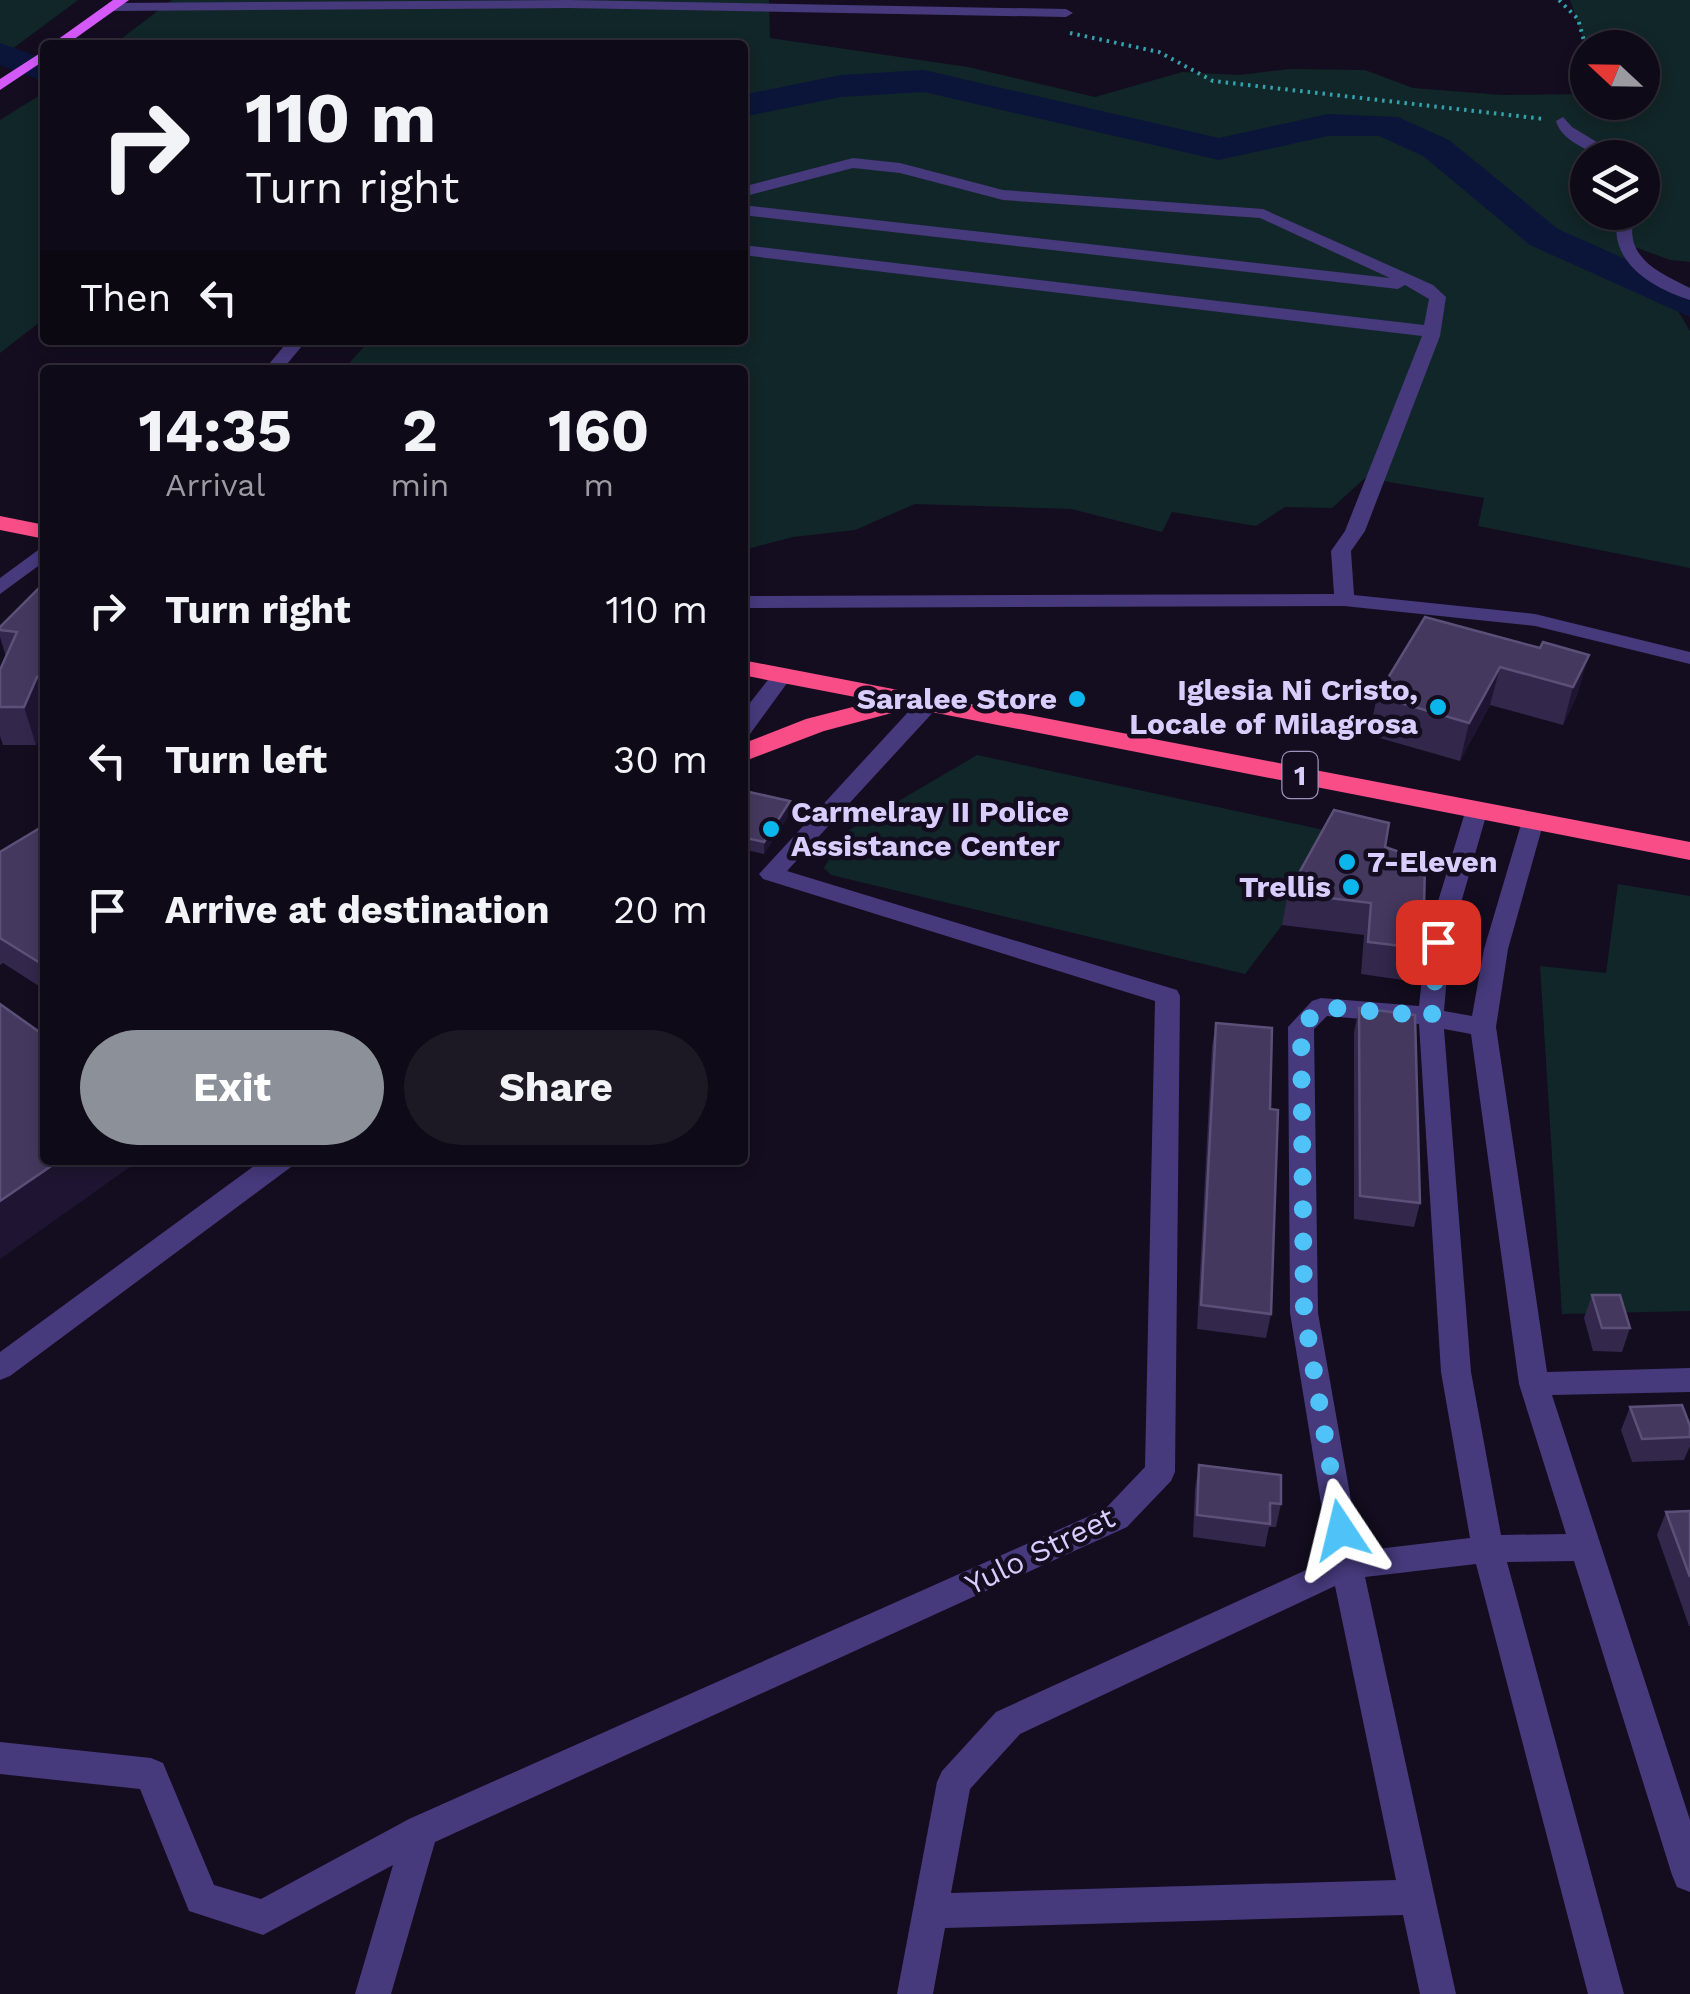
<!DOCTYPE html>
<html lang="en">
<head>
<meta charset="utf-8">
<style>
	:root { --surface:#0e0a17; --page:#1c1824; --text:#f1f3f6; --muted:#9b9aa1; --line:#2e2b36; --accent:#8c9099 }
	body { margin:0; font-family:"Work Sans",sans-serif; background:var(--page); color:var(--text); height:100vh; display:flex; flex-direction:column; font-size:38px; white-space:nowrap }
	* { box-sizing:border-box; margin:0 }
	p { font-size:32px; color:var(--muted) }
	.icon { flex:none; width:55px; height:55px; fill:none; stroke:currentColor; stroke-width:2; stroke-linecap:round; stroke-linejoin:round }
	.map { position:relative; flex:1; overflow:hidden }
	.drawer { position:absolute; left:40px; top:365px; width:708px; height:800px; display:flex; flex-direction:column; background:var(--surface); border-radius:10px; box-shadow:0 5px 15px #0003,0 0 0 2px var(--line) }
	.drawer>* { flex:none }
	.top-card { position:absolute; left:40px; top:40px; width:708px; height:305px; border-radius:10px; box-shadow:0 5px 15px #0003,0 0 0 2px var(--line); background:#0e0a17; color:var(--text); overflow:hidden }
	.needle { width:65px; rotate:292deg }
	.controls { position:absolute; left:1570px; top:30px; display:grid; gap:20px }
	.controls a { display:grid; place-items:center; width:90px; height:90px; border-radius:50%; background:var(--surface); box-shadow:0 5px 15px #0003,0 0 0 2px var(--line); font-size:50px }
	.pin { position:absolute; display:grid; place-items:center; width:85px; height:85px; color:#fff; margin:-42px; border-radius:20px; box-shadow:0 5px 15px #0006 }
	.me { position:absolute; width:110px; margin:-55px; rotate:350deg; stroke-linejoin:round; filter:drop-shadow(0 0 8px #0008) }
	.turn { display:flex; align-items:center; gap:35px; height:210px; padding:0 40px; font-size:45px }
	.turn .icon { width:130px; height:130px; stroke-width:2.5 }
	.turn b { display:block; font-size:70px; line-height:85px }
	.then { display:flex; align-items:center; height:95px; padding:0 40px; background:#0003; gap:20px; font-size:38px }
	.eta { display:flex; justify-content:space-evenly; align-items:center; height:170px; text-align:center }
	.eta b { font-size:60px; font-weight:700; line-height:70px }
	.primary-button { display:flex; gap:20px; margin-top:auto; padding:20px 40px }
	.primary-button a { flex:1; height:115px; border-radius:60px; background:var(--accent); color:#fff; font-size:40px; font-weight:700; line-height:115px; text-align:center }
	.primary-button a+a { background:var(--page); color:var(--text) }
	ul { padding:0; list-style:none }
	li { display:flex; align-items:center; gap:30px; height:150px; padding:0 40px }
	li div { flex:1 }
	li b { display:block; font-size:38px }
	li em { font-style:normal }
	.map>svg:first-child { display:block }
	.green { fill:#112628; fill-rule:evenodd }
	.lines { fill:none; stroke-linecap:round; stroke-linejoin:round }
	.river { fill:#0b153a; fill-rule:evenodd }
	.path { stroke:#32a2ac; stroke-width:4; stroke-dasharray:2.5 5; stroke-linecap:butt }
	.minor { fill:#463a7c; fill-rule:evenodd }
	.major { fill:#d359f8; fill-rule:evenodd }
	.highway { fill:#f84d87; fill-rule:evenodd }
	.wall { fill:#33274c }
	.shaded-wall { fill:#1f1532 }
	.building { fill:#45385f; stroke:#5c5078; stroke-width:2.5 }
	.route { stroke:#4fc3f7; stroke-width:18; stroke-dasharray:0 32.4 }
	.poi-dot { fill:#0ab6ec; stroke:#130d1f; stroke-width:4 }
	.labels { text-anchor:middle; stroke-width:9; stroke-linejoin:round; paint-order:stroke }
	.shield { fill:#130d1f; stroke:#9e93ba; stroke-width:2.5 }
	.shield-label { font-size:28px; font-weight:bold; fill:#d9cdfd }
	.poi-label { font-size:30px; font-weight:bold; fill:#d9cdfd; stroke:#130d1f; text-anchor:end }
	.street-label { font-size:30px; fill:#d9cdfd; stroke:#130d1f }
</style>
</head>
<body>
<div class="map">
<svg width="1690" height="1994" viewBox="0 0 1690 1994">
	<rect width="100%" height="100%" fill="#130d1f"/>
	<!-- green -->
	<path class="green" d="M 0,0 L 78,0 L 0,58 Z
		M 172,0 L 769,0 L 770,38 L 968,67 L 1095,97 L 1182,72 L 1239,75 L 1290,69 L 1365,70 L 1413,88 L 1502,95 L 1587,94 L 1588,102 L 1642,102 L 1642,48 L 1587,49 L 1570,0 L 1690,0 L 1690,262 L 1670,260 L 1621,242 L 1668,294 L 1690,331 L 1690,568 L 1478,526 L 1484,498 L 1365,478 L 1332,508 L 1285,507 L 1256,526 L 1172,512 L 1162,532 L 1071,509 L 915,504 L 855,530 L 793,537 L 743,550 L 742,370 L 343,370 L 370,340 L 742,340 L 742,45 L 113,45 ZM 1588,158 L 1642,158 L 1642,212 L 1588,212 Z
		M 45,92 L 45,318 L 0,353 L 0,120 Z
		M 977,755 L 1333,832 L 1282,925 L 1245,974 L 831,875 L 824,868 L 844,833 Z
		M 1618,884 L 1690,896 L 1690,1311 L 1562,1314 L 1540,966 L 1606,973 Z"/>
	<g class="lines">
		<!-- river -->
		<path class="river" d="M 0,43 L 45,59 L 45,82 L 0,65 Z
			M 924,70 L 1219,138 L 1328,114 L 1398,117 L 1449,140 L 1558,229 L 1690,288 L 1690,317 L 1530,245 L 1423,156 L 1379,136 L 1328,136 L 1219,160 L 924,92 L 841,97 L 742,117 L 742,95 L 841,75 Z"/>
		<!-- path -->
		<path class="path" d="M 1559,0 L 1578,19 L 1588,55
			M 1070,33 L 1159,52 L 1213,81 L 1544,119"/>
		<!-- minor -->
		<path class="minor" d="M 569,0 L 1066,9 L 1073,13 L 1066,17 L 569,8 L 112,11 L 105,7 L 112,3 Z
			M 1563,117 L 1572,127 L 1623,158 C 1602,158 1562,144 1556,121 Z
			M 853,158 L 900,163 L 1003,190 L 1263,209 L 1433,285 L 1446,297 L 1440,336 L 1365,531 L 1351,551 L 1354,595 L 1535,614 L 1690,652 L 1690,664 L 1535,626 L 1344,606 L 742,608 L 742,596 L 1334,594 L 1331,551 L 1345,531 L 1422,336 L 742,255 L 742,245 L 1424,325 L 1429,299 L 1405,285 L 1398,289 L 742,215 L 742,205 L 1390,278 L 1260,218 L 1003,200 L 900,173 L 853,168 L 742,197 L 742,187 Z
			M 1619,212 L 1635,212 C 1622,257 1656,271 1690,288 L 1690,300 C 1649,287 1605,259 1619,212 Z
			M 289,340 L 307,340 L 282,370 L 264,370 Z
			M 45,545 L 45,561 L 0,594 L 0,578 Z
			M 782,669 L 793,675 L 750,734 L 742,735 L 742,713 L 775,671 Z
			M 929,697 L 937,698 L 940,703 L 937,708 L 787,871 L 1177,990 L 1180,996 L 1175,1472 L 1171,1481 L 1127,1527 L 435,1842 L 391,1994 L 355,1994 L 393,1865 L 263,1935 L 189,1911 L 140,1789 L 0,1774 L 0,1742 L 151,1758 L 163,1763 L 214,1885 L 261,1899 L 409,1819 L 1105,1509 L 1145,1467 L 1155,1001 L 763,879 L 759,874 L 921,698 Z
			M 1477,802 L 1488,809 L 1450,941 L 1444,1011 L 1472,1016 L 1484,949 L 1522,821 L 1533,814 L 1544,821 L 1508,949 L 1496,1027 L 1547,1372 L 1690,1368 L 1690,1392 L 1552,1395 L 1690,1820 L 1690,1892 L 1677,1887 L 1672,1875 L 1574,1561 L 1507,1562 L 1624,1994 L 1588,1994 L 1476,1564 L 1365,1577 L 1456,1994 L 1420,1994 L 1403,1915 L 945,1928 L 933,1994 L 897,1994 L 937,1782 L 942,1771 L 996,1712 L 1330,1559 L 1290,1313 L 1288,1027 L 1312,1001 L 1321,998 L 1419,1006 L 1426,941 L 1466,809 ZM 1327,1016 L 1419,1024 L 1441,1372 L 1470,1538 L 1360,1551 L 1318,1313 L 1314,1029 ZM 1444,1029 L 1471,1034 L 1519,1384 L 1566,1534 L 1501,1535 L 1471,1372 ZM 1335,1586 L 1396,1880 L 951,1893 L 970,1789 L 1020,1734 Z
			M 262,1160 L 294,1160 L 291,1167 L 10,1376 L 0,1380 L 0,1352 Z"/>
		<!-- major -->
		<path class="major" d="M 113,0 L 129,0 L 66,45 L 50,45 Z
			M 45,50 L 45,60 L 0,90 L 0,79 Z"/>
		<!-- highway -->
		<path class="highway" d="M 0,516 L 45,525 L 45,539 L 0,530 Z
			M 742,660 L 1690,842 L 1690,860 L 911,708 L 824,731 L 742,762 L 742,744 L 806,719 L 876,701 L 742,675 Z"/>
	</g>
	<!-- wall -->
	<path class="wall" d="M 45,583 L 45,724 L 36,745 L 3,745 L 0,736 L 0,670 L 6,657 L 0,637 L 0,627 Z
		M 1540,648 L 1578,693 L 1563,725 L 1490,705 L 1460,761 L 1369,735 L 1377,696 Z
		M 742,802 L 790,813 L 764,854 L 742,849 Z
		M 45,825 L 45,990 L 3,963 L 0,965 L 0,852 Z
		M 1385,847 L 1424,909 L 1416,942 L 1411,941 L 1403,980 L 1361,974 L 1364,935 L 1282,925 L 1288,893 Z
		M 1359,1008 L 1420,1203 L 1414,1227 L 1354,1219 L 1354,1032 Z
		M 1216,1023 L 1270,1109 L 1271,1314 L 1266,1338 L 1197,1329 L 1212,1046 Z
		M 1592,1295 L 1630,1328 L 1622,1352 L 1593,1351 L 1584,1318 Z
		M 1630,1407 L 1690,1426 L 1690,1446 L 1684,1460 L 1632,1462 L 1621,1430 Z
		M 1199,1465 L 1281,1504 L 1276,1527 L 1269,1527 L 1265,1547 L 1193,1537 L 1195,1488 Z
		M 1690,1511 L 1690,1626 L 1689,1626 L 1657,1535 L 1666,1512 Z"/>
	<!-- shaded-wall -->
	<path class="shaded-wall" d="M 1589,655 L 1578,693 L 1563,725 L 1573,687 Z
		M 1500,667 L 1490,705 L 1460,761 L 1469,723 Z
		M 37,677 L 45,703 L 45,724 L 36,745 L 24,707 Z
		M 790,801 L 790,813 L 764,854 L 764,842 Z
		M 60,1160 L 140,1160 L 0,1259 L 0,1201 Z"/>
	<!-- building -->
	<path class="building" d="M 44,583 L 45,679 L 37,677 L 24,707 L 0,707 L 0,670 L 17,632 L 0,630 L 0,627 Z
		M 1425,617 L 1540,648 L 1543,642 L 1589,655 L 1573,687 L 1500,667 L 1469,723 L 1377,696 Z
		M 749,792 L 790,801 L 764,842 L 742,837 L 742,802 Z
		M 1334,810 L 1389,823 L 1385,847 L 1425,861 L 1424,909 L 1413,908 L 1410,947 L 1368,942 L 1371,903 L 1288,893 Z
		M 45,825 L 45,966 L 0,938 L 0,852 Z
		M 0,1004 L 45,1036 L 45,1160 L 60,1160 L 0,1201 Z
		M 1359,1008 L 1415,1015 L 1420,1203 L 1360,1196 Z
		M 1216,1023 L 1272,1028 L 1270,1109 L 1278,1110 L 1271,1314 L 1201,1305 Z
		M 1592,1295 L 1620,1295 L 1630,1328 L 1602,1328 Z
		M 1682,1405 L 1690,1426 L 1690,1437 L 1642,1439 L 1630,1407 Z
		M 1199,1465 L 1281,1475 L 1281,1504 L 1270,1503 L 1270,1524 L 1197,1515 Z
		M 1690,1511 L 1690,1577 L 1666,1512 Z"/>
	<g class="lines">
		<!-- route -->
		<path class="route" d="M 1341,1530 L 1304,1313 L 1301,1027 L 1321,1007 L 1432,1016 L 1438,942"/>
	</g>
	<!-- markers -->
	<g class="poi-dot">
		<circle cx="1077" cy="699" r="10"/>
		<circle cx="1438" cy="707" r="10"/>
		<circle cx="771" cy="829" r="10"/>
		<circle cx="1347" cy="862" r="10"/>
		<circle cx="1351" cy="887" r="10"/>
	</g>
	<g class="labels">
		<!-- shield labels -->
		<rect class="shield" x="1282.5" y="752" width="35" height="46" rx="8"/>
		<g class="shield-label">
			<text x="1300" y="785">1</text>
		</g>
		<!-- poi labels -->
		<g class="poi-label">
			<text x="1418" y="700">Iglesia Ni Cristo,<tspan x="1418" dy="34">Locale of Milagrosa</tspan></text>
			<text x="1057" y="709">Saralee Store</text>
			<text x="791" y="822" text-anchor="start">Carmelray II Police<tspan x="791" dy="34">Assistance Center</tspan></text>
			<text x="1367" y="872" text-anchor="start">7-Eleven</text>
			<text x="1331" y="897">Trellis</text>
		</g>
		<!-- street labels -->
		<g class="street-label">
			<text transform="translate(1040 1551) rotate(-26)" y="10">Yulo Street</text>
		</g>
	</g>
</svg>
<div class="controls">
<a><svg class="needle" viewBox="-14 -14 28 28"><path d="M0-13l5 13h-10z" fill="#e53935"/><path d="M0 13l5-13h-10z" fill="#9b9aa1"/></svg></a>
<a><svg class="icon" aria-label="layers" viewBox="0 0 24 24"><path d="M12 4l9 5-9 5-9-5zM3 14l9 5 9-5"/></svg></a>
</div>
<div class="pin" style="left:1438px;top:942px;background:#d93025"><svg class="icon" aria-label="arrive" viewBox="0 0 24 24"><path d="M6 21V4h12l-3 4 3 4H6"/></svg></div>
<svg class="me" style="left:1341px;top:1530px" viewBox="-20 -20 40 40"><path d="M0-17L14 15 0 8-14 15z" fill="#4fc3f7" stroke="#fff" stroke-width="4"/></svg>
<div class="top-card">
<div class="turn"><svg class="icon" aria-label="right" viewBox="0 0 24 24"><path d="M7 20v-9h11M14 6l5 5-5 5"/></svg><div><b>110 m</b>Turn right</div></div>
<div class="then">Then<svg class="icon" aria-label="left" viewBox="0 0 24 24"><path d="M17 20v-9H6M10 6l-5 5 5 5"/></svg></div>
</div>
<section class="drawer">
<div class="eta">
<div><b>14:35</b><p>Arrival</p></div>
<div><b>2</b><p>min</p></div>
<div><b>160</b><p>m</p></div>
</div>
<ul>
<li><svg class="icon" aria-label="right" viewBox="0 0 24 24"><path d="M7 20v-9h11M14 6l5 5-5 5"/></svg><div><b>Turn right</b></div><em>110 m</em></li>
<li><svg class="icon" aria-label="left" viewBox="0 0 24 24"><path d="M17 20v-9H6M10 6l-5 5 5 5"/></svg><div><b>Turn left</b></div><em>30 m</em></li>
<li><svg class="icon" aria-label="arrive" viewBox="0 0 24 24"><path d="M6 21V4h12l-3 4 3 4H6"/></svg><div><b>Arrive at destination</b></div><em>20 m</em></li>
</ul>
<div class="primary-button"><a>Exit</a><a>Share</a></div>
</section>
</div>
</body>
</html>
